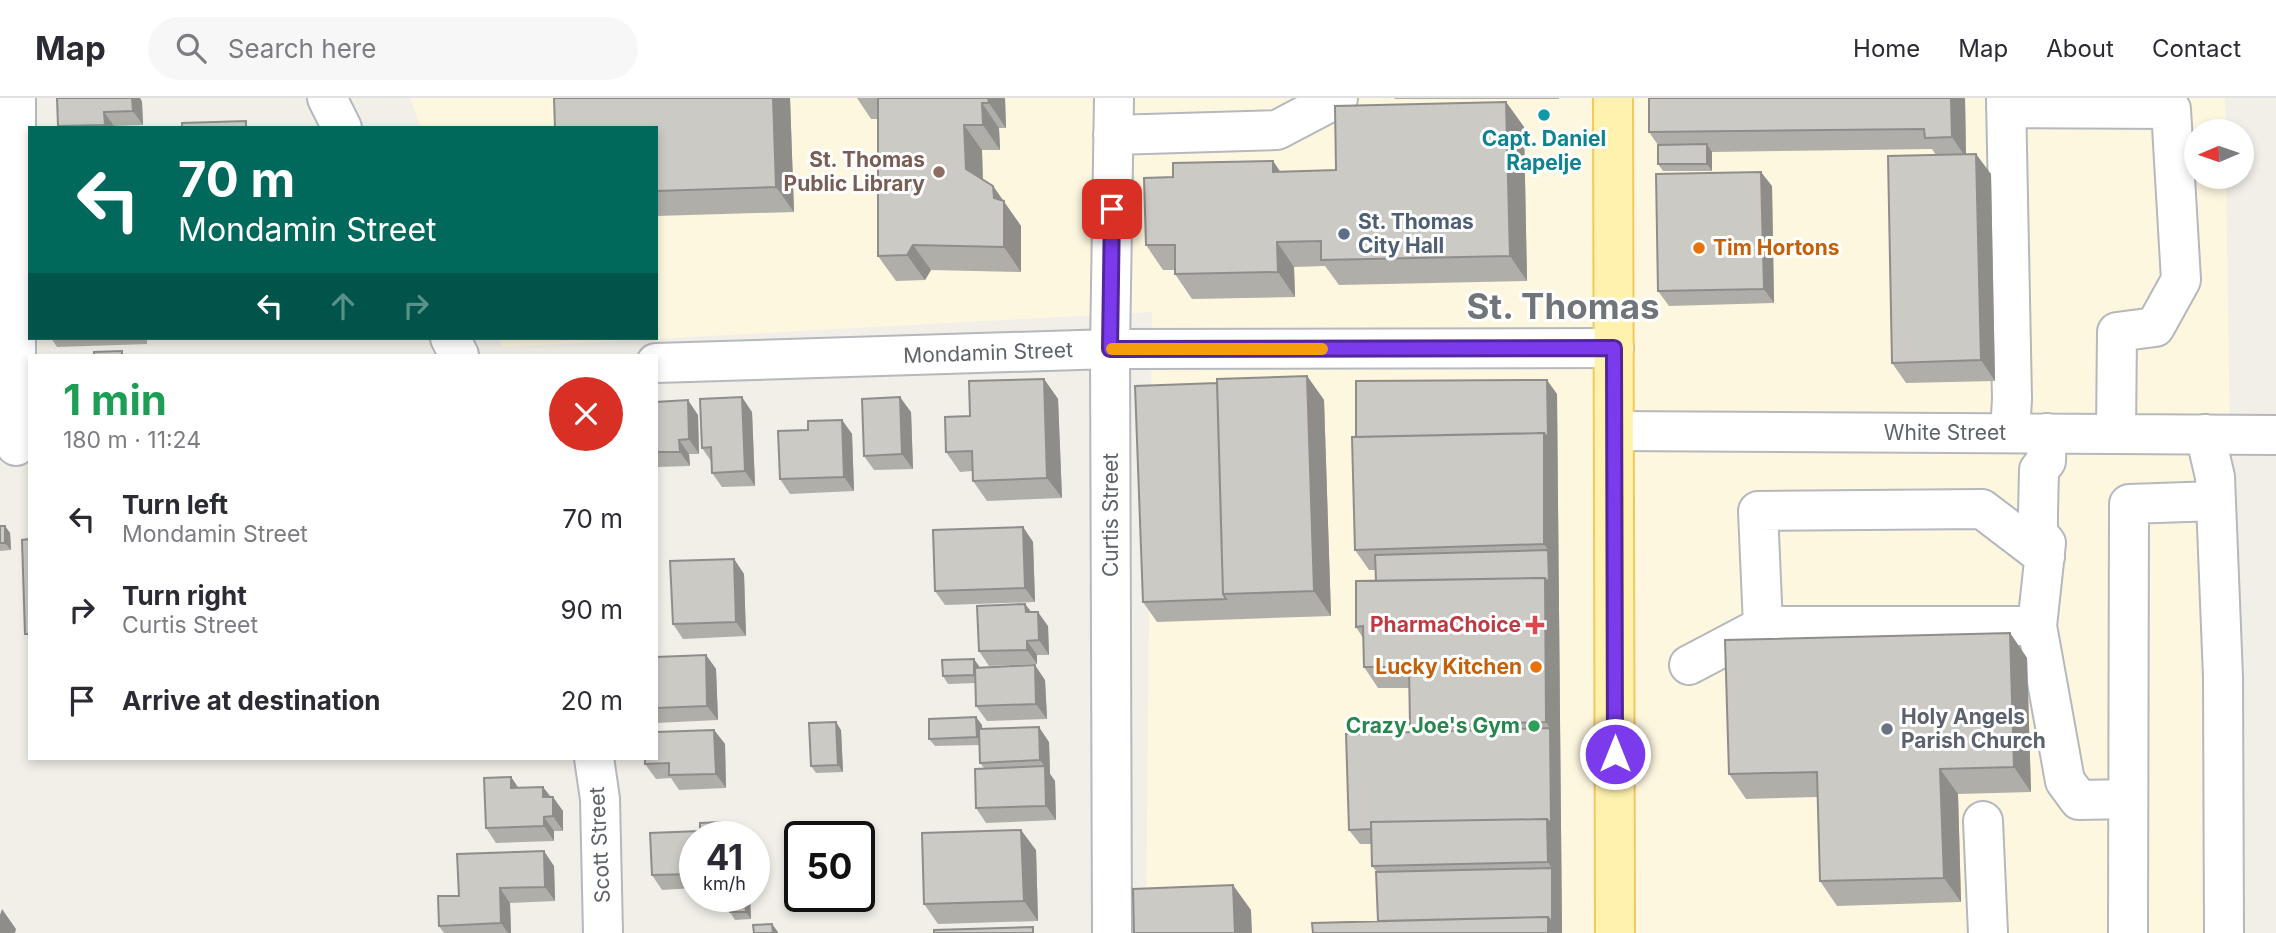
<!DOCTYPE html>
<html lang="en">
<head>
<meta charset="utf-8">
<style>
	:root { --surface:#fff; --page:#f7f7f7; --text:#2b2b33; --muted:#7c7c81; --line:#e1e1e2 }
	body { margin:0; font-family:Inter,sans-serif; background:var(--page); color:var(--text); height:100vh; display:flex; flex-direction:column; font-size:26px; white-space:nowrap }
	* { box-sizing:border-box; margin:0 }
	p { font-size:23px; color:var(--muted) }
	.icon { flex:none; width:38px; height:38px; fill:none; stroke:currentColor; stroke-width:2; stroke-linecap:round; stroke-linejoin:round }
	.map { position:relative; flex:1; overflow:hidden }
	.details { position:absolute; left:28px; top:256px; width:630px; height:406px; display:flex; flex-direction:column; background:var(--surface); border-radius:0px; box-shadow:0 4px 10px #0003 }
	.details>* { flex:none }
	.hud { position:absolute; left:28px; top:28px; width:630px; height:214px; border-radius:0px; box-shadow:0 4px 10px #0003; background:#00695c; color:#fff; overflow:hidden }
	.needle { width:46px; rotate:268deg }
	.fabs { position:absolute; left:2184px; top:21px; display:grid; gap:14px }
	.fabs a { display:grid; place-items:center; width:70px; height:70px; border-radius:50%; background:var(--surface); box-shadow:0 4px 10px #0003; font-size:35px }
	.speed { position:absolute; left:679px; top:723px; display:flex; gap:14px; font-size:35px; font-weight:700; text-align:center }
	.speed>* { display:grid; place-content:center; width:91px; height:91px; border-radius:50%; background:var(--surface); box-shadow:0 4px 10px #0003; line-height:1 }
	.speed small { font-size:18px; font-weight:400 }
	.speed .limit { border:4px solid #111; border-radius:10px; background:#fff; color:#111 }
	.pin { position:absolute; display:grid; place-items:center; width:60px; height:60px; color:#fff; margin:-30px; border-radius:14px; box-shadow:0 4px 10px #0006 }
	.me { position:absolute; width:77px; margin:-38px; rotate:0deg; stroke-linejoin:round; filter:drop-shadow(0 0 5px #0008) }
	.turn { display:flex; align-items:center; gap:24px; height:147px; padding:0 35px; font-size:32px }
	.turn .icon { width:91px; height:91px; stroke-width:2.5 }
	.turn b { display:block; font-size:49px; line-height:60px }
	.lanes { display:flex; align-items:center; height:66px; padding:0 35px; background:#0003; justify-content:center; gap:35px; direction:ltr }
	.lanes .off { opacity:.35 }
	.round { display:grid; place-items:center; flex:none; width:74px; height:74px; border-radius:37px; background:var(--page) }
	.summary { display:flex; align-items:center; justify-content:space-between; height:119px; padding:0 35px }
	h1 { font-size:42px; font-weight:700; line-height:52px; color:#1e9e55 }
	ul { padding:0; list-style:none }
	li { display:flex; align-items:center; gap:21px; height:91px; padding:0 35px }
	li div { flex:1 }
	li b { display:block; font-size:26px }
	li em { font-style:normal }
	header { display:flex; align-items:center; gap:42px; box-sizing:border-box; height:98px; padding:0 35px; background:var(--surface); border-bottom:2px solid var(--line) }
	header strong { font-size:33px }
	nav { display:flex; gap:38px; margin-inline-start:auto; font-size:24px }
	.search { width:490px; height:63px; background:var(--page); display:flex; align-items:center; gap:18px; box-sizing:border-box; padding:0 24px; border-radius:38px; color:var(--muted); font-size:26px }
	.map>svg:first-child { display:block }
	.commercial { fill:#fef7e0 }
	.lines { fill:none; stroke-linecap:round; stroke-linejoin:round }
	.minor-casing { stroke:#b5b8bc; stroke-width:42 }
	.major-casing { stroke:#f2c960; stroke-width:42 }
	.minor { stroke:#fff; stroke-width:38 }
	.major { stroke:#fff2af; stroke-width:38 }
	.wall { fill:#afaea9 }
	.shaded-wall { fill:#8f8d8a }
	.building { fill:#cccac5; stroke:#8f8d8a; stroke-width:2 }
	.route-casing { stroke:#51269a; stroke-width:18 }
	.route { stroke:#7c3aed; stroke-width:12 }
	.slow { stroke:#f59e0b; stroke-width:12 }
	.culture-dot { fill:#0f9aa8; stroke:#fff; stroke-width:2.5 }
	.education-dot { fill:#8d6e63; stroke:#fff; stroke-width:2.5 }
	.service-dot { fill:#5c6f8a; stroke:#fff; stroke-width:2.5 }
	.food-dot { fill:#e8710a; stroke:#fff; stroke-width:2.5 }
	.health-dot { fill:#e0444e; stroke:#fff; stroke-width:2.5 }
	.leisure-dot { fill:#2e9e5b; stroke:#fff; stroke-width:2.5 }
	.worship-dot { fill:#6b7280; stroke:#fff; stroke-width:2.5 }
	.labels { text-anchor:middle; stroke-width:6; stroke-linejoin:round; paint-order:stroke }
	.culture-label { font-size:21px; font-weight:bold; fill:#0d838f; stroke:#fff }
	.education-label { font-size:21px; font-weight:bold; fill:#785e54; stroke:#fff; text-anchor:end }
	.service-label { font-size:21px; font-weight:bold; fill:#4e5e75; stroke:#fff; text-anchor:start }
	.food-label { font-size:21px; font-weight:bold; fill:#c56008; stroke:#fff; text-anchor:start }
	.street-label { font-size:21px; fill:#5f6368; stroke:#fff }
	.health-label { font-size:21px; font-weight:bold; fill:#be3a42; stroke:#fff; text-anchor:end }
	.worship-label { font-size:21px; font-weight:bold; fill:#5b616d; stroke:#fff; text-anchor:start }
	.leisure-label { font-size:21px; font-weight:bold; fill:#27864d; stroke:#fff; text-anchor:end }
	.town-label { font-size:35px; font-weight:bold; fill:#70757a; stroke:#fff }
</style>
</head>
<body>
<header>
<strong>Map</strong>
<div class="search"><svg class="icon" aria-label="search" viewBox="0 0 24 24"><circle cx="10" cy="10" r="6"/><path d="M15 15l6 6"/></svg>Search here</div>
<nav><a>Home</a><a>Map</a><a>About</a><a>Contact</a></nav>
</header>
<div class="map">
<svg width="2276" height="835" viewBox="0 0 2276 835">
	<rect width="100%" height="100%" fill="#f1efe8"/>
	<!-- commercial -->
	<path class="commercial" d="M 410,0 L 2225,0 L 2226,33 L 2196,33 L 2196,79 L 2226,79 L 2237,835 L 1146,835 L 1152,214 L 502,249 L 499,240 L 656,240 L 656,30 L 421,30 Z"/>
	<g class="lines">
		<defs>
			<path id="minor" d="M 327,0 L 342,30
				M 2006,0 L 2012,301 L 2010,335
				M 2006,10 L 2171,11 L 2181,182 L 2155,229 L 2117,234 L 2116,335
				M 1113,37 L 1277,32 L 1338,0
				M 450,240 L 459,257
				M 656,265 L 1110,251 L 1614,250
				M 1614,333 L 2276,337
				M 2047,335 L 2046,363 L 2039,372 L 2038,416 L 2038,435 L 2046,445 L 2037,528 L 2065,683 L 2079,702 L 2128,701
				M 2205,336 L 2215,379 L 2223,579 L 2224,835
				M 16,348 L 16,0
				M 2037,528 L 1763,528 L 1758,413 L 1982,411 L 2045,459
				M 1689,567 L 1763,528
				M 594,660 L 600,701 L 603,835
				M 1983,723 L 1988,835
				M 1112,835 L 1110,251 L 1114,0
				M 2128,835 L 2129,406 L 2216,403"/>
			<path id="major" d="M 1613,0 L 1615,835"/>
		</defs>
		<!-- minor casing -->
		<use href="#minor" class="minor-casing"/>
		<!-- major casing -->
		<use href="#major" class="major-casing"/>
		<!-- minor -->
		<use href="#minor" class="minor"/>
		<!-- major -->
		<use href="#major" class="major"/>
	</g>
	<!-- wall -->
	<path class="wall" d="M 57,0 L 140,0 L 142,4 L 143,27 L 114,28 L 114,30 L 59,30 Z
		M 790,0 L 794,114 L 656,118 L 656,30 Z
		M 857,0 L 1005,0 L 1006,30 L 999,30 L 1000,52 L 982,52 L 983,81 L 993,88 L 1021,128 L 1021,174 L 931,172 L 925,182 L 896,183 L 878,158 L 878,21 L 871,21 Z
		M 1394,0 L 1559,0 L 1559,1 L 1395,1 Z
		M 1965,0 L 1966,56 L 1991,76 L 1995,283 L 1906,285 L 1892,265 L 1936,57 L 1932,51 L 1712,54 L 1712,73 L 1663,73 L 1658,66 L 1658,47 L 1649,34 Z
		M 1506,4 L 1524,29 L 1527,183 L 1339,187 L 1325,168 L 1294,169 L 1295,199 L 1192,201 L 1175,176 L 1175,172 L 1163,172 L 1146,147 L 1173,79 L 1273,63 L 1280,74 L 1336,72 Z
		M 1772,88 L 1774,205 L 1669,208 L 1658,193 Z
		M 51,240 L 147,240 L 147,246 L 57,249 Z
		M 192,240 L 264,240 L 193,242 Z
		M 1307,278 L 1324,302 L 1331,518 L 1157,524 L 1143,504 L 1217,285 Z
		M 1044,281 L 1058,301 L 1062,400 L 987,403 L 973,383 L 972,373 L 960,374 L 946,354 L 970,318 Z
		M 1557,296 L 1562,835 L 1313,835 L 1378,823 L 1377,774 L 1372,768 L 1372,746 L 1360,746 L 1349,732 L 1414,634 L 1410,628 L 1410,590 L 1378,590 L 1364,569 L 1363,540 L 1356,529 L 1376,483 L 1375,472 L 1369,472 L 1355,452 L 1356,339 Z
		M 656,304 L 698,317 L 699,356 L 689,356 L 690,368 L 656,369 Z
		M 752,314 L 755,388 L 722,389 L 712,375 L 711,363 L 702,350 Z
		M 911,314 L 913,371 L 874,372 L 864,358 Z
		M 842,322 L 852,336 L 854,393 L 790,396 L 780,381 L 808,332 Z
		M 0,428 L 5,428 L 10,435 L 11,452 L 0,453 Z
		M 1023,429 L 1033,444 L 1035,504 L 945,507 L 935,493 Z
		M 734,461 L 744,476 L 746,538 L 683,541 L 673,526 Z
		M 1025,506 L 1031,514 L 1048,528 L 1049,557 L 1037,557 L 1037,566 L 989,568 L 979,553 Z
		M 2010,535 L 2027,560 L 2031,694 L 1958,696 L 1961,804 L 1837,808 L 1820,783 L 1818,699 L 1746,701 L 1729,676 Z
		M 706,557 L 716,571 L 718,622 L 656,625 L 656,559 Z
		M 979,568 L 979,569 L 1045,582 L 1047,621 L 987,623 L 976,608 L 976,585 L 948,586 L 943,578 Z
		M 982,627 L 982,631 L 1049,644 L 1050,676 L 1055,683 L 1056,722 L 986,725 L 976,710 L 984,670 L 980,665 L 980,647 L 935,648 L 929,641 Z
		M 714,632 L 725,646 L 726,690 L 679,692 L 671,680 L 656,681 L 645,666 Z
		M 841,632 L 843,674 L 816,675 L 811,668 Z
		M 511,679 L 518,689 L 543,689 L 563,713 L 563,733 L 554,733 L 554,743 L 496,745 L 486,730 Z
		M 721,724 L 725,731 L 740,730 L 746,738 L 695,738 L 695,790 L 662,792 L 652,777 L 700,733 Z
		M 1036,752 L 1038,823 L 938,826 L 924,806 Z
		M 554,768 L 555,803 L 510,805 L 511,835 L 444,835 L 439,828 L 459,798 Z
		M 750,801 L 751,821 L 735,822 L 730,814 Z"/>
	<!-- shaded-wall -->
	<path class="shaded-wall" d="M 132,0 L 140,0 L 142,4 L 143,27 L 133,13 Z
		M 773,0 L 790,0 L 794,114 L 776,89 Z
		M 988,0 L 1005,0 L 1006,30 L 989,5 Z
		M 1951,0 L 1965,0 L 1966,60 L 1952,39 Z
		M 1506,4 L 1524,29 L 1527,183 L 1510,158 Z
		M 982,5 L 999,30 L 1000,52 L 983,27 Z
		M 104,14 L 114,28 L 114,30 L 107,30 L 105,27 Z
		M 964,27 L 982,52 L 983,95 L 966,71 Z
		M 1707,46 L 1712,54 L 1712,73 L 1707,66 Z
		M 1976,56 L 1991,76 L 1995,283 L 1981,262 Z
		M 1273,63 L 1290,88 L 1273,74 Z
		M 1761,74 L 1772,88 L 1774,205 L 1764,191 Z
		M 993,88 L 1021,128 L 1021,174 L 1004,149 L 994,100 Z
		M 1277,144 L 1294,169 L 1295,199 L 1278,174 Z
		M 913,147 L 931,172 L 925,182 L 907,157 Z
		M 1307,278 L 1324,302 L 1331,518 L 1314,493 Z
		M 1044,281 L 1058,301 L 1062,400 L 1047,380 Z
		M 1547,282 L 1557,296 L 1562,835 L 1548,835 L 1548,819 L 1552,770 L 1548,764 L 1547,721 L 1550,630 L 1546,624 L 1545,480 L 1548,452 L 1544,446 L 1544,335 Z
		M 742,299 L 752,314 L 755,388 L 745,373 Z
		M 900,299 L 911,314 L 913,371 L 902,356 Z
		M 688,302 L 698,317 L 699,356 L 689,341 Z
		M 842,322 L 852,336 L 854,393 L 844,379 Z
		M 679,342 L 689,356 L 690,368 L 680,354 Z
		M 5,428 L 10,435 L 11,452 L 5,445 Z
		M 1023,429 L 1033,444 L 1035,504 L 1025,490 Z
		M 734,461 L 744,476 L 746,538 L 736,524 Z
		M 1025,506 L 1036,520 L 1026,514 Z
		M 1038,514 L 1048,528 L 1049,557 L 1039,542 Z
		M 2010,535 L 2027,560 L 2031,694 L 2014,669 Z
		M 1027,543 L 1037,557 L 1037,566 L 1027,552 Z
		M 706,557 L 716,571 L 718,622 L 707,608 Z
		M 974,561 L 979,568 L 980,585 L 974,577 Z
		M 1035,567 L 1045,582 L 1047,621 L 1036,606 Z
		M 976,619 L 982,627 L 982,646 L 977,639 Z
		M 836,624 L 841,632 L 843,674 L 838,667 Z
		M 1039,629 L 1049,644 L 1050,676 L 1055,683 L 1056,722 L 1046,708 L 1045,669 L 1040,662 Z
		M 714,632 L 725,646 L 726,690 L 716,676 Z
		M 1940,671 L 1958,696 L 1961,804 L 1944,780 Z
		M 511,679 L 521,694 L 511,690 Z
		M 543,689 L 553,703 L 553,699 L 563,713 L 563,733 L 553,718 L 543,699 Z
		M 544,719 L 554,733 L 554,743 L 544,728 Z
		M 740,730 L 746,738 L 740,738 Z
		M 1021,732 L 1036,752 L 1038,823 L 1024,803 Z
		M 544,753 L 554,768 L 555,803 L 545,789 Z
		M 1233,787 L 1251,812 L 1252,835 L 1235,835 Z
		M 500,790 L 510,805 L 511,835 L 508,835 L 501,825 Z
		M 745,798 L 748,798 L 750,801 L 751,821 L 746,814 Z
		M 2,811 L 16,831 L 15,835 L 0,835 L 0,817 Z
		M 772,826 L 778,834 L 778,835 L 773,835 Z"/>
	<!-- building -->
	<path class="building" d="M 57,0 L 132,0 L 133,13 L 104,14 L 105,27 L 58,28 Z
		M 554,0 L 773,0 L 776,89 L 656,93 L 656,30 L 555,30 Z
		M 878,0 L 988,0 L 989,5 L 982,5 L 983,27 L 964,27 L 966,71 L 993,88 L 994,100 L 1004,103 L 1004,149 L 913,147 L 907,157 L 878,158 Z
		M 1649,0 L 1951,0 L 1952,39 L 1925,40 L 1924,31 L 1649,34 Z
		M 1506,4 L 1510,158 L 1321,162 L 1321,143 L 1277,144 L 1278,174 L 1175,176 L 1175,147 L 1146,147 L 1144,80 L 1173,79 L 1173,65 L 1273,63 L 1273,74 L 1336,72 L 1335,8 Z
		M 246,23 L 246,30 L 182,30 L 182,25 Z
		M 1707,46 L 1707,66 L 1658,66 L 1658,47 Z
		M 1976,56 L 1981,262 L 1892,265 L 1888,58 Z
		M 1761,74 L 1764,191 L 1658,193 L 1656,76 Z
		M 122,253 L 122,257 L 94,257 L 94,254 Z
		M 1307,278 L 1314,493 L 1223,496 L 1217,281 Z
		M 1044,281 L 1047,380 L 973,383 L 972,353 L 946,354 L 945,319 L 970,318 L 969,283 Z
		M 1547,282 L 1548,340 L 1544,335 L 1356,339 L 1356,283 Z
		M 1217,285 L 1223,496 L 1226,501 L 1143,504 L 1135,288 Z
		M 742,299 L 745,373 L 712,375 L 711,349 L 702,350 L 700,301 Z
		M 900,299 L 902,356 L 864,358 L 862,301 Z
		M 688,302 L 689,341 L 679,342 L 680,354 L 656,354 L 656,304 Z
		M 842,322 L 844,379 L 780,381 L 778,333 L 808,332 L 808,323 Z
		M 1544,335 L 1544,446 L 1355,452 L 1352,339 Z
		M 0,428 L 5,428 L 5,445 L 0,445 Z
		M 1023,429 L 1025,490 L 935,493 L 933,432 Z
		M 30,441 L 30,536 L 25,536 L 22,442 Z
		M 1548,452 L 1549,485 L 1545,480 L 1376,483 L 1375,457 Z
		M 734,461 L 736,524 L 673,526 L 670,463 Z
		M 1545,480 L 1546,624 L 1410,628 L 1409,569 L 1364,569 L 1363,528 L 1356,529 L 1356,483 Z
		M 1025,506 L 1026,514 L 1038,514 L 1039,542 L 1027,543 L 1027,552 L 979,553 L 977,508 Z
		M 2010,535 L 2014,669 L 1940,671 L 1944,780 L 1820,783 L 1817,674 L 1729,676 L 1725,542 Z
		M 706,557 L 707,608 L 656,610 L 656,559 Z
		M 974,561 L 974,577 L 943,578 L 942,562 Z
		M 1035,567 L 1036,606 L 976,608 L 975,570 Z
		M 976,619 L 977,639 L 929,641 L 929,621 Z
		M 836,624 L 838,667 L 811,668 L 809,625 Z
		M 1039,629 L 1040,662 L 980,665 L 979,631 Z
		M 1550,630 L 1551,726 L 1547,721 L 1371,724 L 1371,731 L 1349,732 L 1346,636 Z
		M 714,632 L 716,676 L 669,677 L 669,665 L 645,666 L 645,660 L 656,660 L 656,634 Z
		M 1045,668 L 1046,708 L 976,710 L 975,671 Z
		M 511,679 L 511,690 L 543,689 L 543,699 L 553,699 L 553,718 L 544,719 L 544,728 L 486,730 L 484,680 Z
		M 1547,721 L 1548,764 L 1372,768 L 1371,724 Z
		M 721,724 L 721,731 L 740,730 L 740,738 L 695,738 L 695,776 L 652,777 L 650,735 L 700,733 L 700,725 Z
		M 1021,732 L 1024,803 L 924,806 L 922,735 Z
		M 544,753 L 545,789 L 500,790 L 501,825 L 439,828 L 438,798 L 459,798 L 457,756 Z
		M 1552,770 L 1552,825 L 1548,819 L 1378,823 L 1376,774 Z
		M 1233,787 L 1235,835 L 1134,835 L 1133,791 Z
		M 729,798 L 745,798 L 746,814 L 730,814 Z
		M 1548,819 L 1548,835 L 1313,835 L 1312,825 Z
		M 772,826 L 773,835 L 754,835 L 753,827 Z
		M 1033,829 L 1033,835 L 934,835 L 934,832 Z"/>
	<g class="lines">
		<defs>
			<path id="route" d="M 1112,111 L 1110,251 L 1614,250 L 1615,656"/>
		</defs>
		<!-- route casing -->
		<use href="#route" class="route-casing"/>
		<!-- route -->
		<use href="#route" class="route"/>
		<!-- slow -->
		<path class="slow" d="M 1112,251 L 1322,251"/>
	</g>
	<!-- markers -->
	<circle class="culture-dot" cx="1544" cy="17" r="7"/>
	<circle class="education-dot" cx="939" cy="74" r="7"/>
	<circle class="service-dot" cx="1344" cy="136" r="7"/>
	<g class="food-dot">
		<circle cx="1699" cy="150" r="7"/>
		<circle cx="1536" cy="569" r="7"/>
	</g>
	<path class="health-dot" d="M1531.5 516.5h7v7h7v7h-7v7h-7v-7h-7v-7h7z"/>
	<circle class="leisure-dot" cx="1534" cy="628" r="7"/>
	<circle class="worship-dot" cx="1887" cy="631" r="7"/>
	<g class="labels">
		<!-- culture labels -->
		<g class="culture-label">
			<text x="1544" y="48">Capt. Daniel<tspan x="1544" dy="24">Rapelje</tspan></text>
		</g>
		<!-- education labels -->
		<g class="education-label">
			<text x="925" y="69">St. Thomas<tspan x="925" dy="24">Public Library</tspan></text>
		</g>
		<!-- service labels -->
		<g class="service-label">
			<text x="1358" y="131">St. Thomas<tspan x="1358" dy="24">City Hall</tspan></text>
		</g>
		<!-- food labels -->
		<g class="food-label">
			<text x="1713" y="157">Tim Hortons</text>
			<text x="1522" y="576" text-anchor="end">Lucky Kitchen</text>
		</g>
		<!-- street labels -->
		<g class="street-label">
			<text transform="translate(988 255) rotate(-2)" y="7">Mondamin Street</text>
			<text x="1945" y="342">White Street</text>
			<text transform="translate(1111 417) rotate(-90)" y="7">Curtis Street</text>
			<text transform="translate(600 747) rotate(-93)" y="7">Scott Street</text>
		</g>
		<!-- health labels -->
		<g class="health-label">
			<text x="1521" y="534">PharmaChoice</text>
		</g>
		<!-- worship labels -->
		<g class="worship-label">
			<text x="1901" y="626">Holy Angels<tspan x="1901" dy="24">Parish Church</tspan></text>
		</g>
		<!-- leisure labels -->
		<g class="leisure-label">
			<text x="1520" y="635">Crazy Joe's Gym</text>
		</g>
		<!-- town labels -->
		<g class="town-label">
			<text x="1563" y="221">St. Thomas</text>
		</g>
	</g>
</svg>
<div class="fabs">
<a><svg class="needle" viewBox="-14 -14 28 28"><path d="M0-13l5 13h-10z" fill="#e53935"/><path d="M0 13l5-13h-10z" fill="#7c7c81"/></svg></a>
</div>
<div class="speed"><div>41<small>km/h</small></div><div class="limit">50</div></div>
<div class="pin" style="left:1112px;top:111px;background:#d93025"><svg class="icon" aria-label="arrive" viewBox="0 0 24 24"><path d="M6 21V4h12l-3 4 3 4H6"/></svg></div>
<svg class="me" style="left:1615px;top:656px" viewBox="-20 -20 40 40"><circle r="17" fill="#7c3aed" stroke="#fff" stroke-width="3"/><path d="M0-11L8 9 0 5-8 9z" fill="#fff"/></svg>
<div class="hud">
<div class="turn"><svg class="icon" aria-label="left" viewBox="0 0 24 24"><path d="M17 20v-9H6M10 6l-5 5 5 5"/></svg><div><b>70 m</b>Mondamin Street</div></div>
<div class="lanes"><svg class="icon" aria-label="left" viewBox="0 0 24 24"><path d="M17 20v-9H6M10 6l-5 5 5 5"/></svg><svg class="icon off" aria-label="ahead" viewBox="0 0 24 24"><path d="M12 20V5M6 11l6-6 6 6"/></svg><svg class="icon off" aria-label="right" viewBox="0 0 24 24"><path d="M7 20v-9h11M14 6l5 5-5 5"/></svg></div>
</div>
<section class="details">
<div class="summary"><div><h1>1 min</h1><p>180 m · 11:24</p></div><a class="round" style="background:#d93025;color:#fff"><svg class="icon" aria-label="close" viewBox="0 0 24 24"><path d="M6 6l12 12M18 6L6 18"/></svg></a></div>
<ul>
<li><svg class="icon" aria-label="left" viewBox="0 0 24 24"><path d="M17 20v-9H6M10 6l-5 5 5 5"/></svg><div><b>Turn left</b><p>Mondamin Street</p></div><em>70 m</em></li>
<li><svg class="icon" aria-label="right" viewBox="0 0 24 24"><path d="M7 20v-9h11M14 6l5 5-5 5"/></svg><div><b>Turn right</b><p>Curtis Street</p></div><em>90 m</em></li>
<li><svg class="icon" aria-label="arrive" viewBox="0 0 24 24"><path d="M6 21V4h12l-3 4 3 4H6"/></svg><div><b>Arrive at destination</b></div><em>20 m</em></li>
</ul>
</section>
</div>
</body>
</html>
